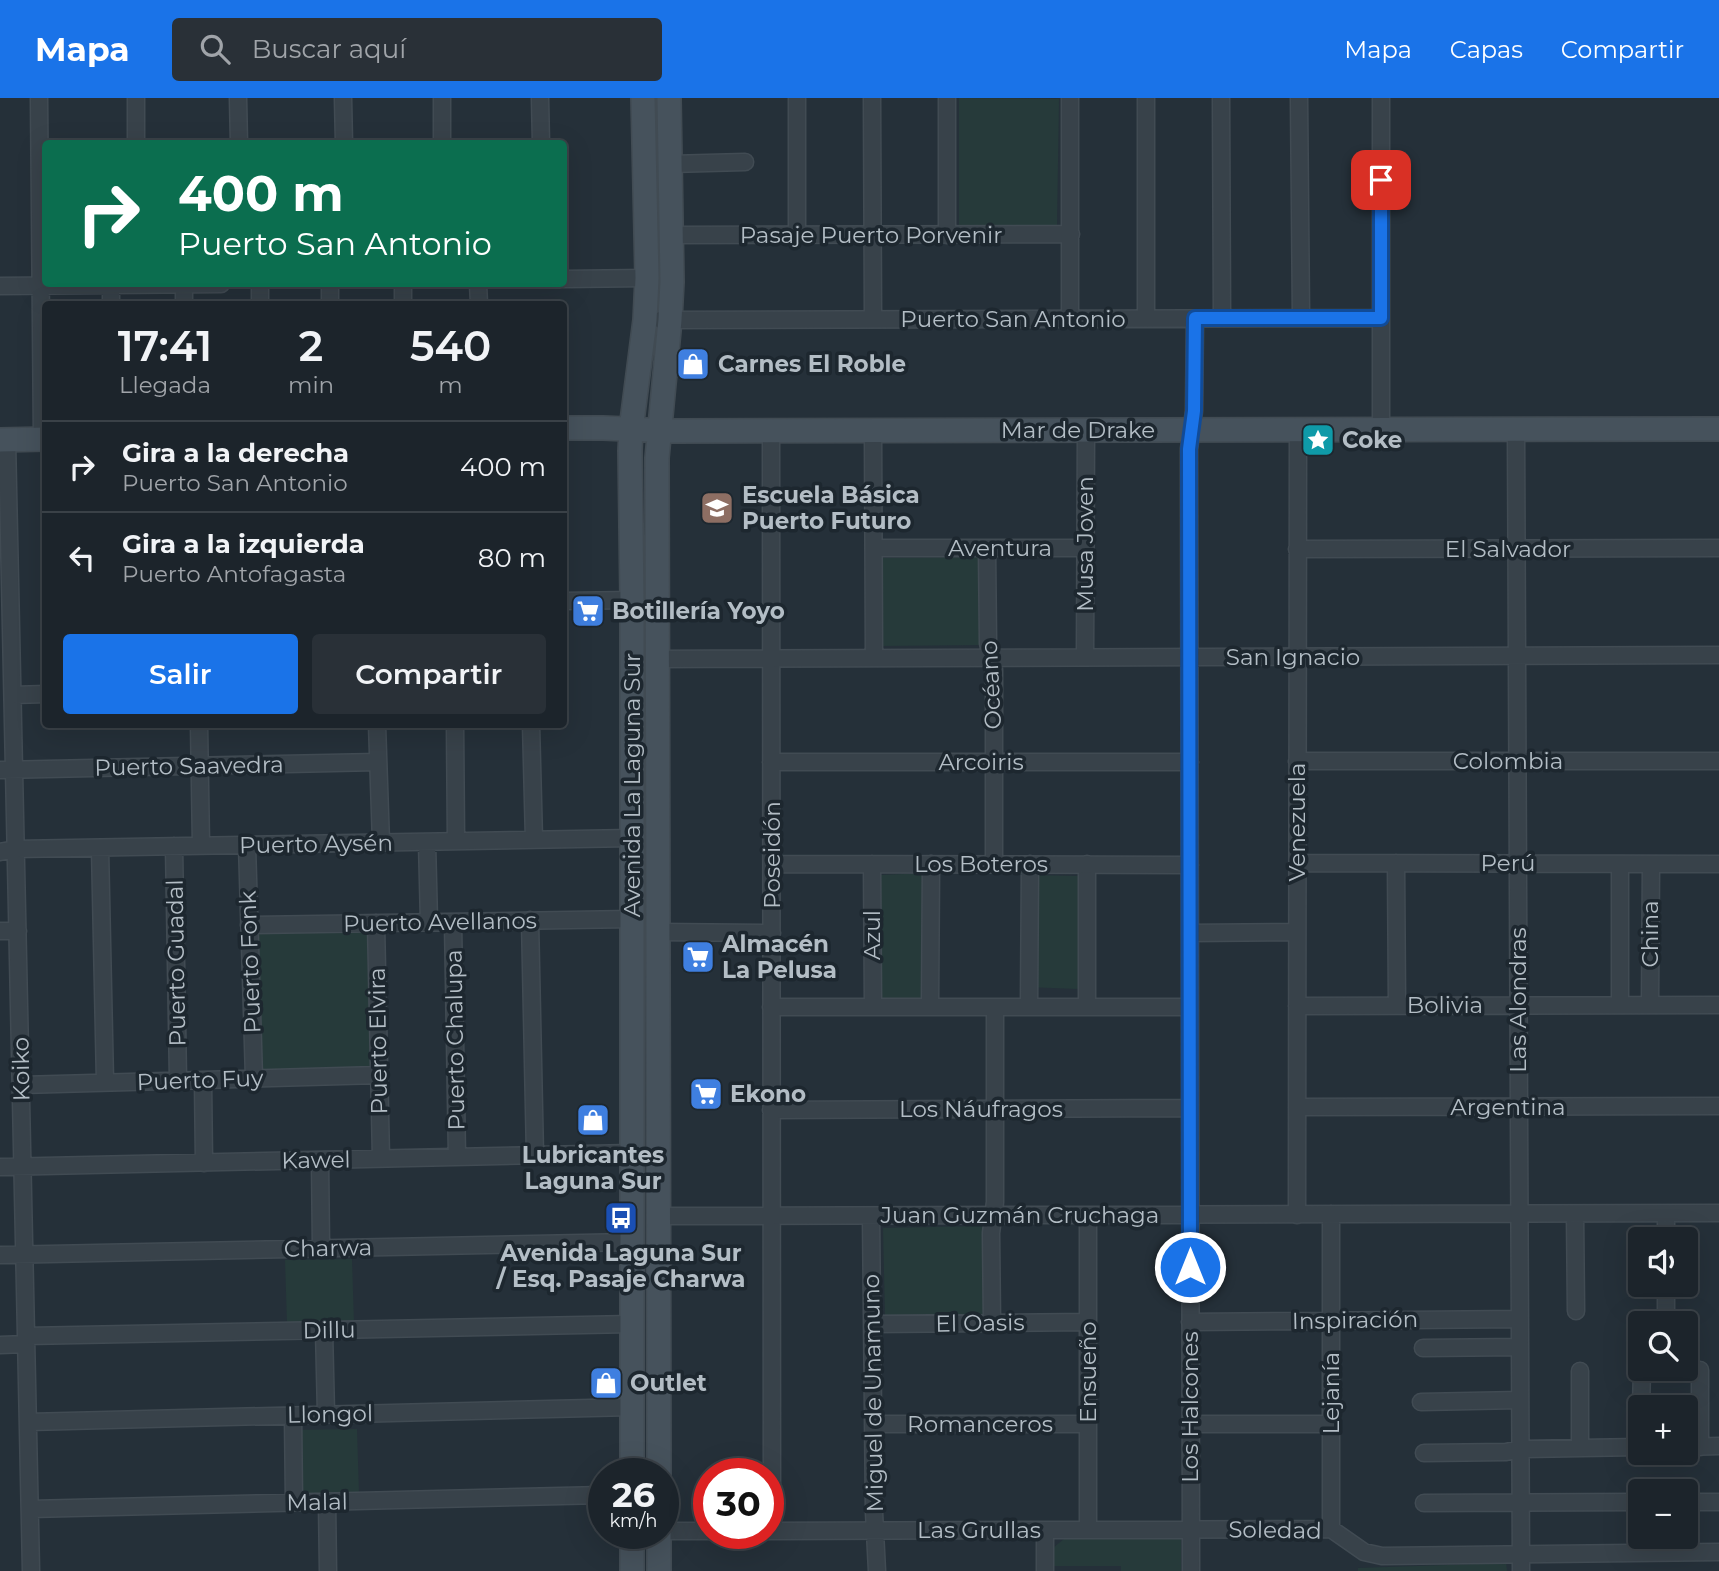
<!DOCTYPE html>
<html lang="es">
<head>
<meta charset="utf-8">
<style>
	:root { --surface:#1c242b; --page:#293037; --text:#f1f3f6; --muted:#a0a4a9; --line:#3a4147; --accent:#1a73e8 }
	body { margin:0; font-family:Montserrat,sans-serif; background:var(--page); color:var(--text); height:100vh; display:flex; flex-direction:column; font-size:26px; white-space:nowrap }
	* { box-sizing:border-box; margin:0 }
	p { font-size:23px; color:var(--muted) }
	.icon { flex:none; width:38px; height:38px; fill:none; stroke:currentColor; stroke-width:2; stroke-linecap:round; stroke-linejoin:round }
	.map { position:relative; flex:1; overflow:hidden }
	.details { position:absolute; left:42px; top:203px; width:525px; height:427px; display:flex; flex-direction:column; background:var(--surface); border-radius:7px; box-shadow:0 7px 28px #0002,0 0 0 2px var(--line) }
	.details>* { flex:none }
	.guide { position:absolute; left:42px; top:42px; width:525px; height:147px; border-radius:7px; box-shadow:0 7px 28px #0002,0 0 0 2px var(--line); background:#0b6e4f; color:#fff; overflow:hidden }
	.fabs { position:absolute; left:1628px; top:1129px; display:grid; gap:14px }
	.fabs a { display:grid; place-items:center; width:70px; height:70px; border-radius:7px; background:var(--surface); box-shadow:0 7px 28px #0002,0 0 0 2px var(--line); font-size:35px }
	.speed { position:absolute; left:588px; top:1360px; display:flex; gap:14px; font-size:35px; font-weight:700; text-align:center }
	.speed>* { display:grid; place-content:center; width:91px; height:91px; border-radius:50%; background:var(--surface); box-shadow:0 7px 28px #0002,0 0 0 2px var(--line); line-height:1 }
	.speed small { font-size:18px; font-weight:400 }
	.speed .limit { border:10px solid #d22; background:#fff; color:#111 }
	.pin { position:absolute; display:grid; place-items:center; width:60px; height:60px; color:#fff; margin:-30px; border-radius:14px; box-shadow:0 4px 10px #0006 }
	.me { position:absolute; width:77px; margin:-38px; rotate:0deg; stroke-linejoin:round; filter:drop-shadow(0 0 5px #0008) }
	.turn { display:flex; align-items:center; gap:24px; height:147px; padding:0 21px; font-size:32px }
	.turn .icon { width:91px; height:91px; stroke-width:2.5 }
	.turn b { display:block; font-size:49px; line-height:60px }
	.eta { display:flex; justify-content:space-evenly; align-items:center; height:119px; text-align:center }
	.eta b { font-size:42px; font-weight:600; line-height:49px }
	.action { display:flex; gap:14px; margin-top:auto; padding:14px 21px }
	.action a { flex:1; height:80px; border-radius:7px; background:var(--accent); color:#fff; font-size:28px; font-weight:600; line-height:80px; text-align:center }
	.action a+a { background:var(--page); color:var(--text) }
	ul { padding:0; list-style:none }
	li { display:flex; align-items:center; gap:21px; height:91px; padding:0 21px; border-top:2px solid var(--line) }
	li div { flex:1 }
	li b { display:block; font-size:26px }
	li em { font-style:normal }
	header { display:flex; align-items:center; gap:42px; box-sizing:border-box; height:98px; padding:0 35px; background:var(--accent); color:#fff }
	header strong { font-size:33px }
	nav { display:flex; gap:38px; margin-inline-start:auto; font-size:24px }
	.search { width:490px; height:63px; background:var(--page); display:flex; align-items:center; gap:18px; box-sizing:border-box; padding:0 24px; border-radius:7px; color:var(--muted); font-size:26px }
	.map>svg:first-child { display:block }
	.green { fill:#263a3a }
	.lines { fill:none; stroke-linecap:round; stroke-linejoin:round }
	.street-casing { stroke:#414b53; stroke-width:19 }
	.secondary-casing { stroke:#414b53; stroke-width:26 }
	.street { stroke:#38424a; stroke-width:16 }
	.secondary { stroke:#46525c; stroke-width:23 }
	.route-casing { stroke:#114b97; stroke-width:18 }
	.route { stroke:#1a73e8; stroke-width:12 }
	.labels { text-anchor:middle; stroke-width:7; stroke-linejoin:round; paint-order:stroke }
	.street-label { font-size:23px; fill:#b3bdc5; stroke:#1d272f }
	.poi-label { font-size:23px; font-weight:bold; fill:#b3bdc5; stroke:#1d272f; text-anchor:start }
</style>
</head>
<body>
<header>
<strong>Mapa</strong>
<div class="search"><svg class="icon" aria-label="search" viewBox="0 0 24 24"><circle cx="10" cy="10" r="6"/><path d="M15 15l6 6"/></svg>Buscar aquí</div>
<nav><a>Mapa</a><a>Capas</a><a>Compartir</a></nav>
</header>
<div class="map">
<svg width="1719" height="1473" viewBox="0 0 1719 1473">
	<rect width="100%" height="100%" fill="#253039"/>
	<!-- green -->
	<path class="green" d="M 959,0 L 1059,1 L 1057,127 L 959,128 Z
		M 980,459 L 981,547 L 882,548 L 881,460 Z
		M 926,775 L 923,900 L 879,900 L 881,777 Z
		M 1024,777 L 1081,778 L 1078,891 L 1026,889 Z
		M 367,831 L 370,971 L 260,973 L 258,833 Z
		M 982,1128 L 984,1216 L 885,1218 L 883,1130 Z
		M 352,1161 L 354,1225 L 287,1226 L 285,1162 Z
		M 357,1331 L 359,1395 L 290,1397 L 289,1332 Z
		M 1064,1441 L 1181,1441 L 1181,1473 L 1121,1473 L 1121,1468 L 1054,1468 L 1053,1450 Z
		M 1506,1465 L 1507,1473 L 1358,1473 L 1358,1470 Z"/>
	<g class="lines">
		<defs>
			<path id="street" d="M 39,0 L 42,342
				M 136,0 L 136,46
				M 238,0 L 239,46
				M 343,0 L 344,46
				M 442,0 L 442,46
				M 540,0 L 541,46
				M 797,0 L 797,137
				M 872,0 L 873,221
				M 1070,0 L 1070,221
				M 1146,0 L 1146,221
				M 1221,0 L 1222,220
				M 1299,0 L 1301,220
				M 670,66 L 745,64
				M 672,137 L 1071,136
				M 947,137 L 947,0
				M 564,181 L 647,180
				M 184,186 L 184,206
				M 330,186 L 330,206
				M 403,186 L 403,206
				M 478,186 L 479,206
				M 111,187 L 111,206
				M 0,188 L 221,186
				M 260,206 L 260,186
				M 661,222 L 1381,220
				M 873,332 L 874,560
				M 1381,332 L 1381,0
				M 1516,332 L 1521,1473
				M 771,333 L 772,1433
				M 7,342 L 31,1473
				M 874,450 L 1085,450
				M 987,450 L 988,545 L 994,572 L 994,766
				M 1297,451 L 1719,450
				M 564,503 L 632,502
				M 1085,559 L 1086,332
				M 657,561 L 1719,557
				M 13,597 L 46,596
				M 199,626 L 201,748
				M 377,626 L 381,745
				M 455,626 L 456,743
				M 531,626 L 534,742
				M 1297,663 L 1719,663
				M 771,664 L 1190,664
				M 0,672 L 378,664
				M 427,744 L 429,824
				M 247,747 L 254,980
				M 174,748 L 178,982
				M 100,750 L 105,984
				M 0,754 L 16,751 L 632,740
				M 1297,765 L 1719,766
				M 1396,765 L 1397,907
				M 772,766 L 1190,767
				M 872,766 L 873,909
				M 1087,766 L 1087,909
				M 530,822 L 535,1058
				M 453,824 L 457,1059
				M 376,825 L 381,1061
				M 249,827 L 632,821
				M 0,833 L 18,833
				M 657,834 L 772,835
				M 1190,835 L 1297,834
				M 1620,906 L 1620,766
				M 1650,906 L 1651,766
				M 1297,908 L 1719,907
				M 771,909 L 1190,909
				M 930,909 L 931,766
				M 1029,909 L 1030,766
				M 203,982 L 204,1065
				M 21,987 L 379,977
				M 1297,1009 L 1719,1008
				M 771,1012 L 1190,1010
				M 320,1062 L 321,1150
				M 0,1069 L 632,1055
				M 1331,1116 L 1331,1431
				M 1575,1116 L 1576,1213
				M 1088,1117 L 1088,1432
				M 1297,1117 L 1298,332
				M 657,1118 L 1719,1115
				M 871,1118 L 874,1414 L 877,1473
				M 1666,1141 L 1666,1116
				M 0,1157 L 632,1144
				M 1666,1212 L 1666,1186
				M 1190,1224 L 1520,1221
				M 992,1225 L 991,1135 L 995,1104 L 995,909
				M 872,1226 L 1088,1224
				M 324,1232 L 326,1316
				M 26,1238 L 632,1226
				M 0,1247 L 26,1246
				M 1423,1250 L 1520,1249
				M 1421,1304 L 1520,1302
				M 1641,1309 L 1642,1272
				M 293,1317 L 294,1404
				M 28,1324 L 632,1309
				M 873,1326 L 1088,1326
				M 1190,1326 L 1331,1326
				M 1685,1349 L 1719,1348
				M 1700,1349 L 1700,1272
				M 1580,1350 L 1580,1273
				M 1424,1355 L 1506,1354 L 1520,1351 L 1640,1349
				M 327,1403 L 328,1473
				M 1685,1404 L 1719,1404
				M 1424,1405 L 1640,1404
				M 30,1411 L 604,1397
				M 663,1433 L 709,1433
				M 768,1433 L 1331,1431 L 1364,1454 L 1382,1458 L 1719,1454
				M 1045,1473 L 1045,1432
				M 1191,1473 L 1189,351 L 1194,313 L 1195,221"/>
			<path id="secondary" d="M 564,330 L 603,330 L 673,333 L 1719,331
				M 0,342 L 46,341
				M 632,1376 L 632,502 L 630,353 L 631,331 L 645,222 L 647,180 L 643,0
				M 659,1376 L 657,360 L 670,222 L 672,184 L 669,0
				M 632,1435 L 632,1473
				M 659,1473 L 659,1435"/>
		</defs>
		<!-- street casing -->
		<use href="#street" class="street-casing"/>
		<!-- secondary casing -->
		<use href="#secondary" class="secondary-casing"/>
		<!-- street -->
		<use href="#street" class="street"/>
		<!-- secondary -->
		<use href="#secondary" class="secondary"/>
	</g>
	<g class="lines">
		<defs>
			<path id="route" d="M 1190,1169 L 1189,351 L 1194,313 L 1195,220 L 1381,220 L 1381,82"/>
		</defs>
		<!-- route casing -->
		<use href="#route" class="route-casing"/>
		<!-- route -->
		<use href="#route" class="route"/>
	</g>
	<!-- icons -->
	<defs>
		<symbol id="shop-square" viewBox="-11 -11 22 22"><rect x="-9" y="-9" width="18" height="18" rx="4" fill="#3f7fe0" stroke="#1d272f"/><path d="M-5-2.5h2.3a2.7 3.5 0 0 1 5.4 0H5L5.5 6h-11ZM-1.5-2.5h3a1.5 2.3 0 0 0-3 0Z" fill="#fff"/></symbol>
		<symbol id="sight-square" viewBox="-11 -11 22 22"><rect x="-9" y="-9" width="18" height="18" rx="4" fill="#0f9aa8" stroke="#1d272f"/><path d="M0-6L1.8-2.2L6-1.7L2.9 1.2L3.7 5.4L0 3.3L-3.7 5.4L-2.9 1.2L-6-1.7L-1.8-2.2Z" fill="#fff"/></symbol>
		<symbol id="school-square" viewBox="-11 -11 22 22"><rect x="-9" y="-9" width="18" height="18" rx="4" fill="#8d6e63" stroke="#1d272f"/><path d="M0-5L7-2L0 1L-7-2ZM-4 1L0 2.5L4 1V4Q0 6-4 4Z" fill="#fff"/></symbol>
		<symbol id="supermarket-square" viewBox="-11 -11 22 22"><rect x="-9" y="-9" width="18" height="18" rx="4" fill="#3f7fe0" stroke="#1d272f"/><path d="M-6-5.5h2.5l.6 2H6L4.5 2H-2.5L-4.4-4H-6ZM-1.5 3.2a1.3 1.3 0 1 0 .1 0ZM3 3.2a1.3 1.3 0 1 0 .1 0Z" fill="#fff"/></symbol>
		<symbol id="bus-square" viewBox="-11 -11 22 22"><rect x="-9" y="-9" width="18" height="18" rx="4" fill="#1a4fb4" stroke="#1d272f"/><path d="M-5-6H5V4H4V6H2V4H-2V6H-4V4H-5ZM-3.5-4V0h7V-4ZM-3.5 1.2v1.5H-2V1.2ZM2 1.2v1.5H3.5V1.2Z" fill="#fff"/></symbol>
	</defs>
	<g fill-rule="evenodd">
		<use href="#shop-square" x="674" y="247" width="38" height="38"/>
		<use href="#sight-square" x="1299" y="323" width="38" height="38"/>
		<use href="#school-square" x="698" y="391" width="38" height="38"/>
		<use href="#supermarket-square" x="569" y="494" width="38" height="38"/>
		<use href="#supermarket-square" x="679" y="840" width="38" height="38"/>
		<use href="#supermarket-square" x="687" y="977" width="38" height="38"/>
		<use href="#shop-square" x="574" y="1003" width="38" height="38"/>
		<use href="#bus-square" x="602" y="1101" width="38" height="38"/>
		<use href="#shop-square" x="587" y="1266" width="38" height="38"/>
	</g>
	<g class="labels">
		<!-- street labels -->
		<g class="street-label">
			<text x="871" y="145">Pasaje Puerto Porvenir</text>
			<text x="1013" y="229">Puerto San Antonio</text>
			<text x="1078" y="340">Mar de Drake</text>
			<text transform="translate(1085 446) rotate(-90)" y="8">Musa Joven</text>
			<text x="1000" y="458">Aventura</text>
			<text x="1508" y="459">El Salvador</text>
			<text x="1293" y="567">San Ignacio</text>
			<text transform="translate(991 587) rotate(-93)" y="8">Océano</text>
			<text x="1508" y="671">Colombia</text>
			<text x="981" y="672">Arcoiris</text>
			<text transform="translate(189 668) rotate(-1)" y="8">Puerto Saavedra</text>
			<text transform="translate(632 687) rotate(-90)" y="8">Avenida La Laguna Sur</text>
			<text transform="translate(1297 724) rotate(-90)" y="8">Venezuela</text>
			<text transform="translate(316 746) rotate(-1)" y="8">Puerto Aysén</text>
			<text transform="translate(772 757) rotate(-90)" y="8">Poseidón</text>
			<text x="1508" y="773">Perú</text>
			<text x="981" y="774">Los Boteros</text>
			<text transform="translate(440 824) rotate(-1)" y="8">Puerto Avellanos</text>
			<text transform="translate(1650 836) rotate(-90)" y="8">China</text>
			<text transform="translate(872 837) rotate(-90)" y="8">Azul</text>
			<text transform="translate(250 864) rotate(-92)" y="8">Puerto Fonk</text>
			<text transform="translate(176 865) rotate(-91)" y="8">Puerto Guadal</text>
			<text transform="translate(1518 902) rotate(-90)" y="8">Las Alondras</text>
			<text x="1445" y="915">Bolivia</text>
			<text transform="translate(455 942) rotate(-91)" y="8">Puerto Chalupa</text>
			<text transform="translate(378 943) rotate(-91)" y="8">Puerto Elvira</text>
			<text transform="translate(21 971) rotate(-91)" y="8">Koiko</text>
			<text transform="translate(200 982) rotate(-2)" y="8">Puerto Fuy</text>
			<text x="1508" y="1017">Argentina</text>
			<text x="981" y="1019">Los Náufragos</text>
			<text transform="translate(316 1062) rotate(-1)" y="8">Kawel</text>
			<text x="1020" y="1125">Juan Guzmán Cruchaga</text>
			<text transform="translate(328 1150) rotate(-1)" y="8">Charwa</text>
			<text transform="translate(1355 1222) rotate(-1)" y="8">Inspiración</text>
			<text transform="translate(980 1225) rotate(-1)" y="8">El Oasis</text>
			<text transform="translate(329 1232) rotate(-1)" y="8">Dillu</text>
			<text transform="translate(1088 1274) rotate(-90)" y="8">Ensueño</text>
			<text transform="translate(873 1295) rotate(-91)" y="8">Miguel de Unamuno</text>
			<text transform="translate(1331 1295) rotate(-90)" y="8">Lejanía</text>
			<text transform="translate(1190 1309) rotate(-90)" y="8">Los Halcones</text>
			<text transform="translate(330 1316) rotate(-1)" y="8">Llongol</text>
			<text x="980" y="1334">Romanceros</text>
			<text transform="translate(317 1404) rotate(-1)" y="8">Malal</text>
			<text x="979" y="1440">Las Grullas</text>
			<text transform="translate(1275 1432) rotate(1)" y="8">Soledad</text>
		</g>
		<!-- poi labels -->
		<g class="poi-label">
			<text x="718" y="274">Carnes El Roble</text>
			<text x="1342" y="350">Coke</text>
			<text x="742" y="405">Escuela Básica<tspan x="742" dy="26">Puerto Futuro</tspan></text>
			<text x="612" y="521">Botillería Yoyo</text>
			<text x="722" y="854">Almacén<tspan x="722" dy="26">La Pelusa</tspan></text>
			<text x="730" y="1004">Ekono</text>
			<text x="593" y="1065" text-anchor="middle">Lubricantes<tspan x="593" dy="26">Laguna Sur</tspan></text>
			<text x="621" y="1163" text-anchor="middle">Avenida Laguna Sur<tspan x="621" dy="26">/ Esq. Pasaje Charwa</tspan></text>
			<text x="630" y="1293">Outlet</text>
		</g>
	</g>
</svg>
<div class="fabs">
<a><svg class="icon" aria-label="sound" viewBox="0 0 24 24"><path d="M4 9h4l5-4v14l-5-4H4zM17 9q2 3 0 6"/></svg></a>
<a><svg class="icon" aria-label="search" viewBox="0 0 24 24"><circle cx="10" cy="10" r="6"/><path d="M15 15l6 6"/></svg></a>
<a>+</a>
<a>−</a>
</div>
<div class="speed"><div>26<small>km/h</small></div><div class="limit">30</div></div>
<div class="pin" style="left:1381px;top:82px;background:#d93025"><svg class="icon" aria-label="arrive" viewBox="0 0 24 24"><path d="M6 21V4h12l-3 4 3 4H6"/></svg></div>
<svg class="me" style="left:1190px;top:1169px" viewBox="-20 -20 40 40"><circle r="17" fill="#1a73e8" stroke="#fff" stroke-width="3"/><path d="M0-11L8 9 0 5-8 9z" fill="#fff"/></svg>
<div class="guide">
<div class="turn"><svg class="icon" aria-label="right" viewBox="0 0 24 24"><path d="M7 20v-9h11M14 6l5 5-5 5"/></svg><div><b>400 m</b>Puerto San Antonio</div></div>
</div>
<section class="details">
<div class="eta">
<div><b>17:41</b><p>Llegada</p></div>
<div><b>2</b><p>min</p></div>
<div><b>540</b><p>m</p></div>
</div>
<ul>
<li><svg class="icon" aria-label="right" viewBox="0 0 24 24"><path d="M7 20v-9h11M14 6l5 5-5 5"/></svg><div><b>Gira a la derecha</b><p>Puerto San Antonio</p></div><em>400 m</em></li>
<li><svg class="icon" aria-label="left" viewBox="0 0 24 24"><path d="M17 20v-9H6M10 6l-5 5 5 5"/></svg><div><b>Gira a la izquierda</b><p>Puerto Antofagasta</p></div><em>80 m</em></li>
</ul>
<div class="action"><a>Salir</a><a>Compartir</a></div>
</section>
</div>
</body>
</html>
